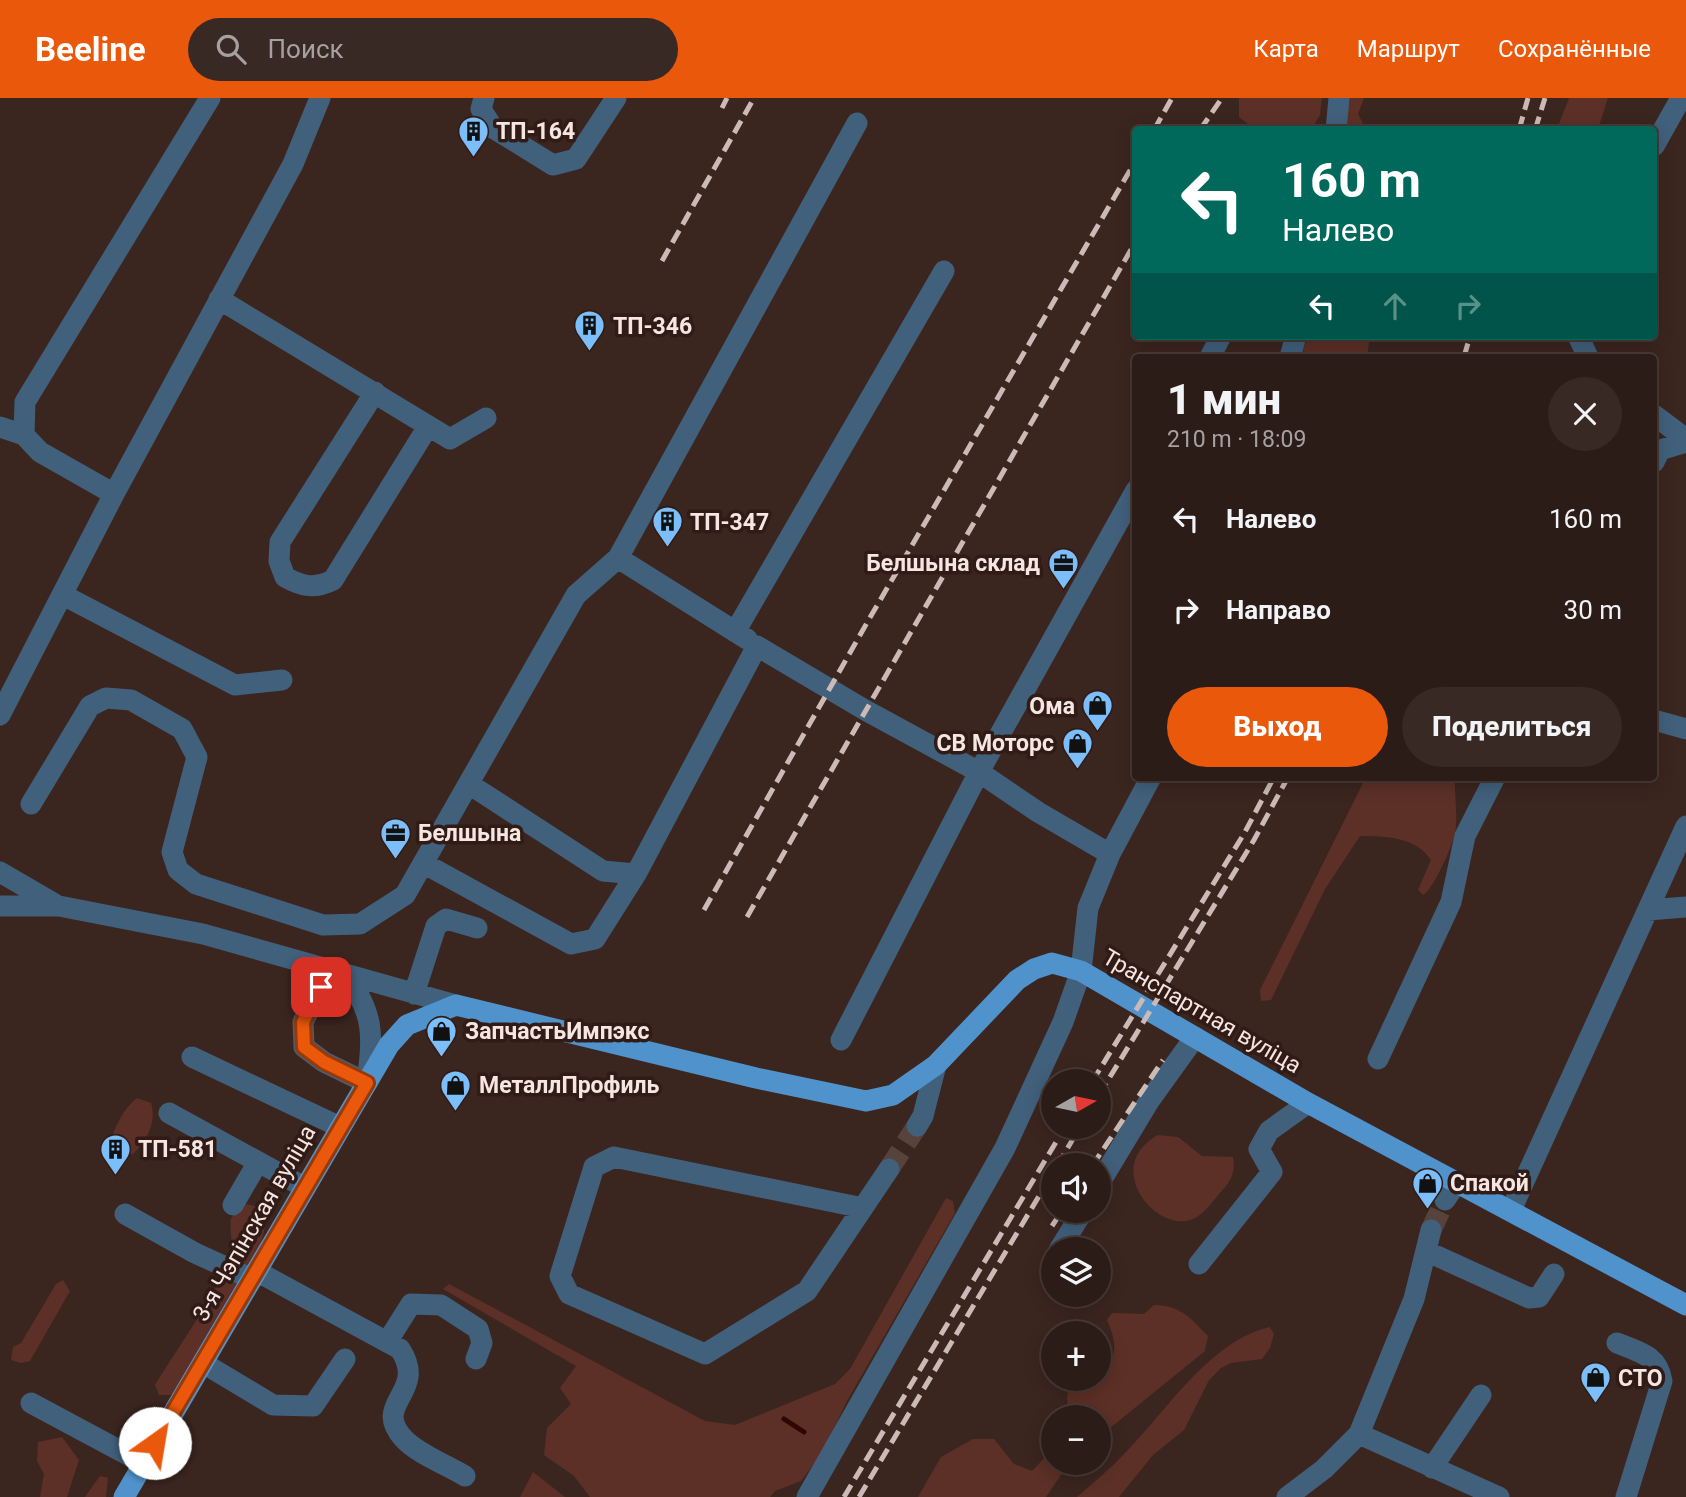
<!DOCTYPE html>
<html lang="ru">
<head>
<meta charset="utf-8">
<style>
	:root { --surface:#2c1c17; --page:#382924; --text:#f1f3f6; --muted:#a6a1a1; --line:#483a36; --accent:#ea580c }
	body { margin:0; font-family:Roboto,sans-serif; background:var(--page); color:var(--text); height:100vh; display:flex; flex-direction:column; font-size:26px; white-space:nowrap }
	* { box-sizing:border-box; margin:0 }
	p { font-size:23px; color:var(--muted) }
	.icon { flex:none; width:38px; height:38px; fill:none; stroke:currentColor; stroke-width:2; stroke-linecap:round; stroke-linejoin:round }
	.map { position:relative; flex:1; overflow:hidden }
	.side { position:absolute; left:1132px; top:256px; width:525px; height:427px; display:flex; flex-direction:column; background:var(--surface); border-radius:7px; box-shadow:0 4px 18px #0003,0 0 0 2px var(--line) }
	.side>* { flex:none }
	.banner { position:absolute; left:1132px; top:28px; width:525px; height:214px; border-radius:7px; box-shadow:0 4px 18px #0003,0 0 0 2px var(--line); background:#00695c; color:#fff; overflow:hidden }
	.needle { width:46px; rotate:81deg }
	.tools { position:absolute; left:1041px; top:971px; display:grid; gap:14px }
	.tools a { display:grid; place-items:center; width:70px; height:70px; border-radius:50%; background:var(--surface); box-shadow:0 4px 18px #0003,0 0 0 2px var(--line); font-size:35px }
	.pin { position:absolute; display:grid; place-items:center; width:60px; height:60px; color:#fff; margin:-30px; border-radius:14px; box-shadow:0 4px 10px #0006 }
	.me { position:absolute; width:77px; margin:-38px; rotate:32deg; stroke-linejoin:round; filter:drop-shadow(0 0 5px #0008) }
	.turn { display:flex; align-items:center; gap:24px; height:147px; padding:0 35px; font-size:32px }
	.turn .icon { width:91px; height:91px; stroke-width:2.5 }
	.turn b { display:block; font-size:49px; line-height:60px }
	.lanes { display:flex; align-items:center; height:66px; padding:0 35px; background:#0003; justify-content:center; gap:35px; direction:ltr }
	.lanes .off { opacity:.35 }
	.round { display:grid; place-items:center; flex:none; width:74px; height:74px; border-radius:37px; background:var(--page) }
	.summary { display:flex; align-items:center; justify-content:space-between; height:119px; padding:0 35px }
	h1 { font-size:42px; font-weight:800; line-height:52px }
	.primary-button { display:flex; gap:14px; margin-top:auto; padding:14px 35px }
	.primary-button a { flex:1; height:80px; border-radius:42px; background:var(--accent); color:#fff; font-size:28px; font-weight:800; line-height:80px; text-align:center }
	.primary-button a+a { background:var(--page); color:var(--text) }
	ul { padding:0; list-style:none }
	li { display:flex; align-items:center; gap:21px; height:91px; padding:0 35px }
	li div { flex:1 }
	li b { display:block; font-size:26px }
	li em { font-style:normal }
	header { display:flex; align-items:center; gap:42px; box-sizing:border-box; height:98px; padding:0 35px; background:var(--accent); color:#fff }
	header strong { font-size:33px }
	nav { display:flex; gap:38px; margin-inline-start:auto; font-size:24px }
	.search { width:490px; height:63px; background:var(--page); display:flex; align-items:center; gap:18px; box-sizing:border-box; padding:0 24px; border-radius:38px; color:var(--muted); font-size:26px }
	.map>svg:first-child { display:block }
	.green { fill:#5c3026 }
	.lines { fill:none; stroke-linecap:round; stroke-linejoin:round }
	.stream { stroke:#2f0600; stroke-width:5 }
	.minor-tunnel { stroke:#57423c; stroke-width:21; stroke-dasharray:21 10; stroke-linecap:butt }
	.minor { stroke:#41607c; stroke-width:21 }
	.major { stroke:#5093cc; stroke-width:21 }
	.rail { stroke:#cbbab5; stroke-width:5; stroke-dasharray:14 7; stroke-linecap:butt }
	.route-casing { stroke:#983908; stroke-width:18 }
	.route { stroke:#ea580c; stroke-width:12 }
	.labels { text-anchor:middle; stroke-width:7; stroke-linejoin:round; paint-order:stroke }
	.poi-label { font-size:23px; font-weight:bold; fill:#f6e6e2; stroke:#311b16; text-anchor:start }
	.street-label { font-size:23px; fill:#f6e6e2; stroke:#311b16 }
</style>
</head>
<body>
<header>
<strong>Beeline</strong>
<div class="search"><svg class="icon" aria-label="search" viewBox="0 0 24 24"><circle cx="10" cy="10" r="6"/><path d="M15 15l6 6"/></svg>Поиск</div>
<nav><a>Карта</a><a>Маршрут</a><a>Сохранённые</a></nav>
</header>
<div class="map">
<svg width="1686" height="1399" viewBox="0 0 1686 1399">
	<rect width="100%" height="100%" fill="#3b251f"/>
	<!-- green -->
	<path class="green" d="M 1239,0 L 1322,0 L 1320,17 L 1311,32 L 1254,31 L 1239,19 Z
		M 1347,0 L 1364,0 L 1358,16 L 1366,31 L 1342,32 Z
		M 1569,0 L 1608,0 L 1598,31 L 1557,31 Z
		M 1308,238 L 1370,238 L 1367,259 L 1301,259 Z
		M 1366,679 L 1455,679 C 1454,698 1459,721 1454,740 C 1450,752 1433,792 1423,797 L 1418,792 L 1431,762 C 1416,739 1386,738 1360,738 L 1325,791 L 1271,902 L 1261,903 L 1260,892 Z
		M 137,1000 L 151,1005 C 157,1025 147,1042 133,1056 L 116,1057 L 109,1050 C 113,1032 122,1012 137,1000 Z
		M 1158,1037 L 1178,1039 L 1202,1058 L 1233,1059 C 1236,1076 1230,1085 1218,1097 C 1212,1105 1204,1115 1195,1120 C 1158,1139 1100,1069 1158,1037 Z
		M 946,1100 L 953,1103 L 955,1115 L 847,1303 L 823,1354 L 801,1383 L 775,1393 L 770,1399 L 590,1399 L 574,1378 L 544,1357 L 547,1330 L 571,1306 L 560,1290 L 576,1268 L 443,1191 L 449,1186 L 705,1323 L 735,1327 L 835,1286 L 850,1271 Z
		M 246,1106 L 258,1109 L 266,1116 C 267,1162 208,1242 184,1284 L 171,1297 L 159,1297 L 155,1287 C 174,1255 224,1186 231,1153 C 233,1143 229,1131 231,1120 Z
		M 63,1182 L 70,1193 L 30,1263 L 21,1265 L 11,1262 L 13,1249 L 21,1245 L 56,1186 Z
		M 1154,1207 C 1182,1208 1189,1219 1208,1238 L 1205,1253 L 1099,1339 L 1099,1320 L 1070,1319 C 1067,1303 1063,1293 1078,1281 L 1099,1281 L 1099,1272 C 1121,1264 1115,1239 1107,1222 L 1112,1215 L 1144,1216 Z
		M 1270,1229 L 1274,1236 L 1270,1250 L 1262,1261 L 1231,1265 L 1221,1270 L 1209,1282 L 1184,1332 L 1153,1357 L 1119,1399 L 1077,1399 C 1093,1385 1110,1371 1125,1355 C 1167,1313 1209,1243 1270,1229 Z
		M 62,1339 L 79,1362 L 67,1399 L 40,1399 L 44,1376 L 37,1363 L 38,1344 Z
		M 973,1341 L 994,1341 L 1014,1366 L 1032,1373 L 1053,1351 L 1054,1365 L 1069,1365 L 1046,1399 L 918,1399 L 941,1359 Z
		M 533,1374 L 565,1399 L 520,1399 Z
		M 100,1378 L 108,1380 L 106,1399 L 85,1399 Z"/>
	<g class="lines">
		<!-- stream -->
		<path class="stream" d="M 784,1321 L 804,1334"/>
		<!-- minor-tunnel -->
		<path class="minor-tunnel" d="M 889,1071 L 917,1028
			M 1431,1132 L 1445,1102"/>
		<!-- minor -->
		<path class="minor" d="M 484,0 L 481,11 L 493,30 L 553,67 L 576,61 L 616,0
			M 1336,32 L 1339,0
			M 1654,48 L 1681,0
			M 219,201 L 450,341 L 486,320
			M 1578,238 L 1588,259
			M 1210,259 L 1221,238
			M 1290,259 L 1296,238
			M 375,294 L 280,444 L 279,463 L 285,479 C 303,489 315,491 333,482 L 427,330
			M 1654,317 L 1686,341
			M 0,329 L 24,337
			M 1654,364 L 1660,352 L 1686,344
			M 114,396 L 40,354 L 24,337 L 25,304 L 210,0
			M 618,460 L 747,541
			M 63,497 L 235,587 L 282,582
			M 735,534 L 944,173
			M 0,617 L 114,396 L 293,66 L 320,0
			M 1654,622 L 1686,631
			M 469,686 L 603,773 L 636,776 L 757,548 L 865,612 L 979,674 L 1038,714 L 1110,756
			M 31,706 L 90,608 L 106,600 L 131,602 L 182,631 L 197,659 L 172,754 L 178,772 L 196,786 L 323,827 L 360,826 L 405,797 L 576,497 L 618,460 L 857,25
			M 423,765 L 571,846 L 595,841 L 636,776
			M 0,774 L 55,806
			M 0,808 L 59,808 L 203,836 L 456,907
			M 1648,812 L 1686,809
			M 330,872 L 303,924 L 304,949 L 324,964 L 367,985 C 373,937 375,916 345,876
			M 414,896 L 436,828 L 446,821 L 477,830
			M 841,942 L 979,674 L 1136,392
			M 192,959 L 340,1029
			M 1378,961 L 1451,804 L 1465,738 L 1495,679
			M 169,1015 L 304,1089
			M 917,1028 L 923,1018 L 936,967
			M 1099,1086 L 1149,1003 L 1195,939
			M 1445,1102 L 1457,1084
			M 233,1107 L 258,1064
			M 863,1110 L 614,1059 L 594,1069 L 560,1178 L 569,1196 L 705,1256 L 807,1193 L 889,1071
			M 1511,1112 L 1686,728
			M 125,1116 L 195,1155 L 252,1181
			M 1059,1152 L 1083,1113
			M 1426,1153 L 1529,1200 L 1539,1199 L 1554,1176
			M 1199,1166 L 1272,1074 L 1259,1051 L 1269,1033 L 1308,1005
			M 256,1173 L 400,1251 C 429,1295 370,1305 404,1341 C 418,1356 447,1367 465,1378
			M 387,1244 L 411,1206 L 441,1207 L 478,1231 L 482,1245 L 476,1261
			M 1617,1245 C 1639,1254 1658,1257 1662,1283 L 1626,1399
			M 203,1265 L 273,1307 L 313,1308 L 345,1261
			M 31,1305 L 143,1365
			M 1359,1336 L 1499,1399
			M 1432,1370 L 1481,1297
			M 807,1399 L 1005,1050 L 1063,924 L 1081,873 L 1088,810 L 1110,756 L 1151,679
			M 1287,1399 L 1324,1371 L 1359,1336 L 1414,1201 L 1431,1132"/>
		<!-- major -->
		<path class="major" d="M 124,1399 L 389,947 L 407,927 L 456,907 L 756,980 L 866,1003 L 893,997 L 936,967 L 1017,882 L 1034,871 L 1052,865 L 1081,873 L 1308,1005 L 1686,1207"/>
		<!-- rail -->
		<path class="rail" d="M 722,10 L 727,0
			M 1154,32 L 1172,0
			M 1200,32 L 1222,0
			M 1519,32 L 1528,0
			M 1535,32 L 1545,0
			M 662,163 L 754,0
			M 1464,259 L 1470,238
			M 704,812 L 868,523 L 1136,62
			M 747,819 L 1136,143
			M 1092,984 L 1245,734 L 1274,679
			M 1099,997 L 1254,742 L 1288,679
			M 1057,1068 L 1080,1029
			M 1092,1068 L 1163,962
			M 1052,1128 L 1062,1113
			M 844,1399 L 1065,1029
			M 859,1399 L 1054,1073"/>
	</g>
	<g class="lines">
		<defs>
			<path id="route" d="M 155,1345 L 367,985 L 324,964 L 304,949 L 303,924 L 321,889"/>
		</defs>
		<!-- route casing -->
		<use href="#route" class="route-casing"/>
		<!-- route -->
		<use href="#route" class="route"/>
	</g>
	<!-- icons -->
	<defs>
		<symbol id="building-pin" viewBox="-11 -11 22 30"><path d="M0 17L-7.5 6A9.5 9.5 0 1 1 7.5 6Z" fill="#7bbef9" stroke="#311b16"/><path d="M-4-6H4V6H1V3H-1V6H-4ZM-2.5-4.3h1.7v1.8h-1.7ZM.8-4.3h1.7v1.8H.8ZM-2.5-1h1.7V.8h-1.7ZM.8-1h1.7V.8H.8Z" fill="#111"/></symbol>
		<symbol id="office-pin" viewBox="-11 -11 22 30"><path d="M0 17L-7.5 6A9.5 9.5 0 1 1 7.5 6Z" fill="#7bbef9" stroke="#311b16"/><path d="M-6-3h4V-5.5h4V-3h4V5H-6ZM-1-4.5V-3h2v-1.5ZM-6 0V1H6V0Z" fill="#111"/></symbol>
		<symbol id="shop-pin" viewBox="-11 -11 22 30"><path d="M0 17L-7.5 6A9.5 9.5 0 1 1 7.5 6Z" fill="#7bbef9" stroke="#311b16"/><path d="M-5-2.5h2.3a2.7 3.5 0 0 1 5.4 0H5L5.5 6h-11ZM-1.5-2.5h3a1.5 2.3 0 0 0-3 0Z" fill="#111"/></symbol>
	</defs>
	<g fill-rule="evenodd">
		<use href="#building-pin" x="456" y="16" width="35" height="47"/>
		<use href="#building-pin" x="572" y="210" width="35" height="47"/>
		<use href="#building-pin" x="650" y="406" width="35" height="47"/>
		<use href="#office-pin" x="1046" y="448" width="35" height="47"/>
		<use href="#shop-pin" x="1080" y="590" width="35" height="47"/>
		<use href="#shop-pin" x="1060" y="628" width="35" height="47"/>
		<use href="#office-pin" x="378" y="718" width="35" height="47"/>
		<use href="#shop-pin" x="424" y="916" width="35" height="47"/>
		<use href="#shop-pin" x="438" y="970" width="35" height="47"/>
		<use href="#building-pin" x="98" y="1034" width="35" height="47"/>
		<use href="#shop-pin" x="1410" y="1068" width="35" height="47"/>
		<use href="#shop-pin" x="1578" y="1262" width="35" height="47"/>
	</g>
	<g class="labels">
		<!-- poi labels -->
		<g class="poi-label">
			<text x="496" y="41">ТП-164</text>
			<text x="613" y="236">ТП-346</text>
			<text x="690" y="432">ТП-347</text>
			<text x="1040" y="473" text-anchor="end">Белшына склад</text>
			<text x="1075" y="616" text-anchor="end">Ома</text>
			<text x="1054" y="653" text-anchor="end">СВ Моторс</text>
			<text x="418" y="743">Белшына</text>
			<text x="465" y="941">ЗапчастьИмпэкс</text>
			<text x="479" y="995">МеталлПрофиль</text>
			<text x="138" y="1059">ТП-581</text>
			<text x="1450" y="1093">Спакой</text>
			<text x="1618" y="1288">СТО</text>
		</g>
		<!-- street labels -->
		<g class="street-label">
			<text transform="translate(1202 913) rotate(30)" y="8">Транспартная вуліца</text>
			<text transform="translate(254 1125) rotate(-60)" y="8">3-я Чэпінская вуліца</text>
		</g>
	</g>
</svg>
<div class="tools">
<a><svg class="needle" viewBox="-14 -14 28 28"><path d="M0-13l5 13h-10z" fill="#e53935"/><path d="M0 13l5-13h-10z" fill="#a6a1a1"/></svg></a>
<a><svg class="icon" aria-label="sound" viewBox="0 0 24 24"><path d="M4 9h4l5-4v14l-5-4H4zM17 9q2 3 0 6"/></svg></a>
<a><svg class="icon" aria-label="layers" viewBox="0 0 24 24"><path d="M12 4l9 5-9 5-9-5zM3 14l9 5 9-5"/></svg></a>
<a>+</a>
<a>−</a>
</div>
<div class="pin" style="left:321px;top:889px;background:#d93025"><svg class="icon" aria-label="arrive" viewBox="0 0 24 24"><path d="M6 21V4h12l-3 4 3 4H6"/></svg></div>
<svg class="me" style="left:155px;top:1345px" viewBox="-20 -20 40 40"><circle r="19" fill="#fff"/><path d="M0-13L10 11 0 6-10 11z" fill="#ea580c"/></svg>
<div class="banner">
<div class="turn"><svg class="icon" aria-label="left" viewBox="0 0 24 24"><path d="M17 20v-9H6M10 6l-5 5 5 5"/></svg><div><b>160 m</b>Налево</div></div>
<div class="lanes"><svg class="icon" aria-label="left" viewBox="0 0 24 24"><path d="M17 20v-9H6M10 6l-5 5 5 5"/></svg><svg class="icon off" aria-label="ahead" viewBox="0 0 24 24"><path d="M12 20V5M6 11l6-6 6 6"/></svg><svg class="icon off" aria-label="right" viewBox="0 0 24 24"><path d="M7 20v-9h11M14 6l5 5-5 5"/></svg></div>
</div>
<section class="side">
<div class="summary"><div><h1>1 мин</h1><p>210 m · 18:09</p></div><a class="round"><svg class="icon" aria-label="close" viewBox="0 0 24 24"><path d="M6 6l12 12M18 6L6 18"/></svg></a></div>
<ul>
<li><svg class="icon" aria-label="left" viewBox="0 0 24 24"><path d="M17 20v-9H6M10 6l-5 5 5 5"/></svg><div><b>Налево</b></div><em>160 m</em></li>
<li><svg class="icon" aria-label="right" viewBox="0 0 24 24"><path d="M7 20v-9h11M14 6l5 5-5 5"/></svg><div><b>Направо</b></div><em>30 m</em></li>
</ul>
<div class="primary-button"><a>Выход</a><a>Поделиться</a></div>
</section>
</div>
</body>
</html>
